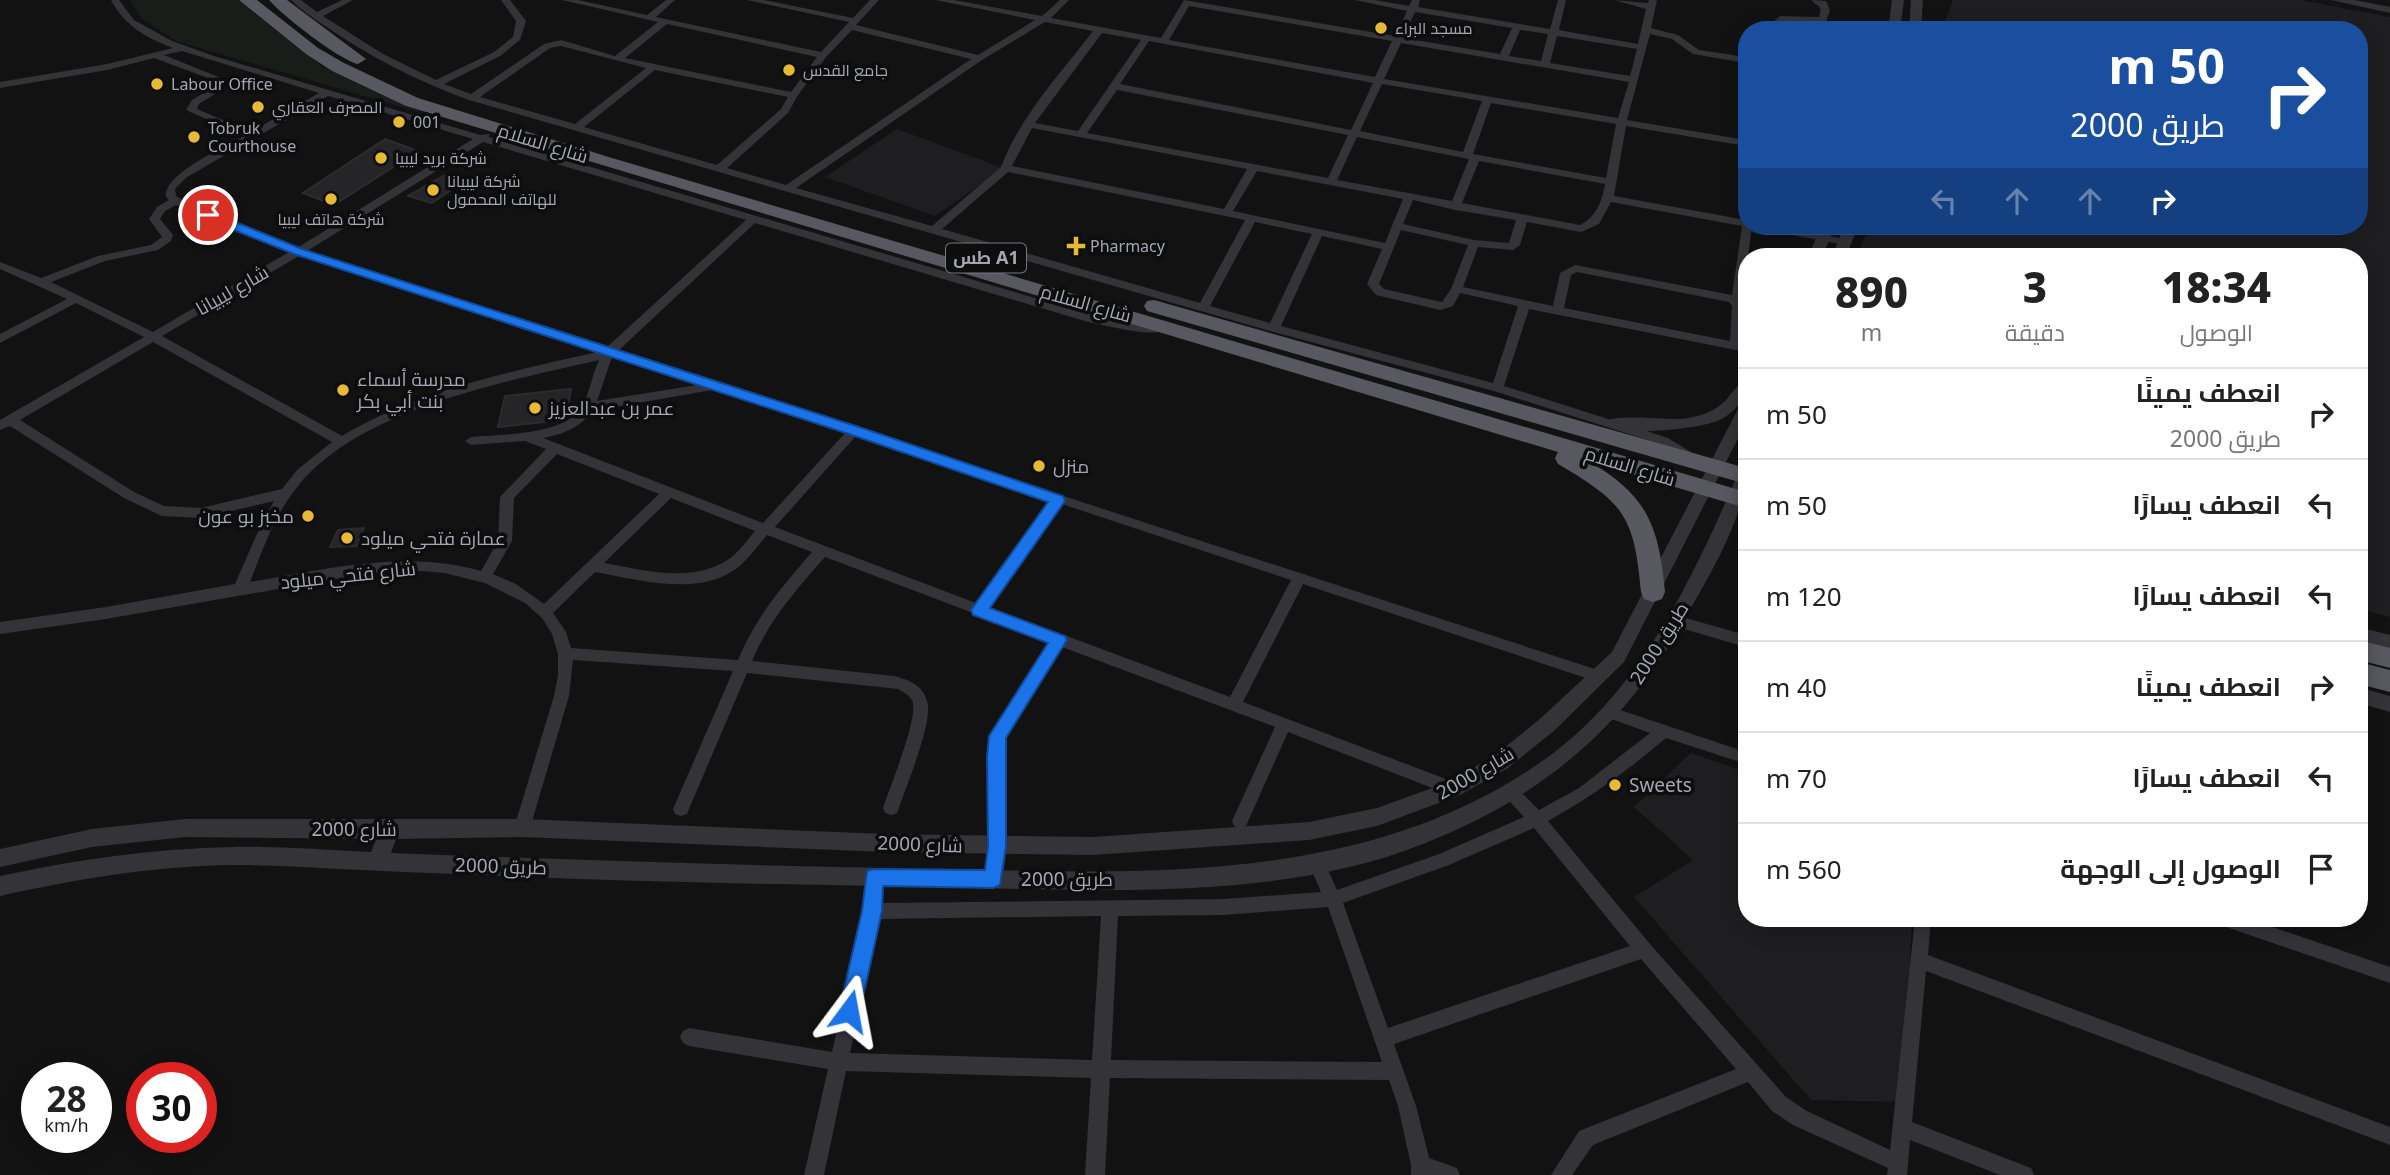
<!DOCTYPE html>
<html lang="ar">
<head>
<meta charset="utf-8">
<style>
	:root { --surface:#fff; --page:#f6f6f6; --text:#222; --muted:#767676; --line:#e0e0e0 }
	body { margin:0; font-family:"Noto Sans",Cairo,sans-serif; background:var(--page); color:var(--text); direction:rtl; height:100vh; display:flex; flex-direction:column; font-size:26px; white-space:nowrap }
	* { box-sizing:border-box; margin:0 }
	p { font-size:23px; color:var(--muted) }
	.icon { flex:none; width:38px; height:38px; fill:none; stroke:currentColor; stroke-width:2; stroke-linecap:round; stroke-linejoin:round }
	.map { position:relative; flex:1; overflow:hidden; direction:ltr }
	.drawer { position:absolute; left:1738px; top:248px; width:630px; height:679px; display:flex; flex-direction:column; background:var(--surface); border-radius:28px; box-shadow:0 4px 18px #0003; direction:rtl }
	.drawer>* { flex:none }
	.top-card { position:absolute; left:1738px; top:21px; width:630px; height:214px; border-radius:28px; box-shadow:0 4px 18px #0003; direction:rtl; background:#1a4fa0; color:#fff; overflow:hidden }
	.speed { position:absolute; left:21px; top:1062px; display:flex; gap:14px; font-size:35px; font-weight:700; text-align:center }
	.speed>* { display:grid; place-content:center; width:91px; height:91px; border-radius:50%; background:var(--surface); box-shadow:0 4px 18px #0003; line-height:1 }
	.speed small { font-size:18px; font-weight:400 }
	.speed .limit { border:10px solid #d22; background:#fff; color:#111 }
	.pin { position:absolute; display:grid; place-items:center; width:60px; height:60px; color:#fff; margin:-30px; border:4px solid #fff; border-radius:50%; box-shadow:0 2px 7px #0007 }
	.me { position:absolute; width:77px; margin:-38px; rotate:13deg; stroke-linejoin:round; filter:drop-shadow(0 0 5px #0008) }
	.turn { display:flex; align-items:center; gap:24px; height:147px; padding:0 28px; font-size:32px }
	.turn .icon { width:91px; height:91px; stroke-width:2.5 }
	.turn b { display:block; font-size:49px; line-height:60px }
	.lanes { display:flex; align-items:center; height:66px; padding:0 28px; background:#0003; justify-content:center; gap:35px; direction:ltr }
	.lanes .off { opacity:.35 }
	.eta { display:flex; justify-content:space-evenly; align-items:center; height:119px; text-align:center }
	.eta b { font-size:42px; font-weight:800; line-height:49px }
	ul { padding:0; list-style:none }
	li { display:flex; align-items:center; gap:21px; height:91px; padding:0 28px; border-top:2px solid var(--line) }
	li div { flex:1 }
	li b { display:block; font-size:26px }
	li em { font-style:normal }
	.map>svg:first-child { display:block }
	.built { fill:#1e1e20 }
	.green { fill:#181d19 }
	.building { fill:#252527; stroke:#2c2c2f; stroke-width:2 }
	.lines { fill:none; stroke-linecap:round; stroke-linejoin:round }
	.minor { fill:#333338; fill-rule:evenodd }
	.tertiary { fill:#333338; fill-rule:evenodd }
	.trunk { fill:#575860; fill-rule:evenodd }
	.route { fill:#1a73e8; stroke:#114b97; stroke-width:2 }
	.poi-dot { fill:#e7ba36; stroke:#0d0d0e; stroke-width:2.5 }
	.labels { text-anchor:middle; stroke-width:7; stroke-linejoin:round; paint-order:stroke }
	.far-poi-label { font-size:16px; fill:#a4a7b3; stroke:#0d0d0e; text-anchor:start }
	.shield { fill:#0d0d0e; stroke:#777982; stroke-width:2 }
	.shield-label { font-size:18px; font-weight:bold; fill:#a4a7b3 }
	.street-label { font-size:19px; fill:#a4a7b3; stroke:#0d0d0e }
	.poi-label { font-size:19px; fill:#a4a7b3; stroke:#0d0d0e; text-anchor:start }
</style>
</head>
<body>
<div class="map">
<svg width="2390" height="1175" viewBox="0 0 2390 1175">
	<rect width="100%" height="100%" fill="#121213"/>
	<!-- built -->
	<path class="built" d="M 1953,0 L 2300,0 L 2390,17 L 2390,617 L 2359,609 L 2359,257 L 1857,257 L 1869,226 L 2359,226 L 2359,30 L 1942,30 Z
		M 897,129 L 987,162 L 1003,169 L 935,216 L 825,177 Z
		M 1691,753 L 1746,772 L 1746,919 L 1912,919 L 1904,1102 L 1811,1100 L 1634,897 L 1693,860 L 1634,807 Z"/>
	<!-- green -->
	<path class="green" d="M 130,0 L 238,0 L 324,68 L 425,114 L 176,41 L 141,18 Z"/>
	<!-- building -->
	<path class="building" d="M 385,139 L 418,151 L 334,205 L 303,193 Z
		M 445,175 L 464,181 L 432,203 L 408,196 Z
		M 571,389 L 566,417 L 562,420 L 498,427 L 505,396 Z
		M 364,528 L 357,546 L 330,547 L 338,530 Z"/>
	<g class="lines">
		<!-- minor -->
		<path class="minor" d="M 111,0 L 119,0 L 134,20 L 172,41 L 211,55 L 480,135 L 489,134 L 489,137 L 1089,314 L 1134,323 L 1166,326 L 1168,329 C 1155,339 1105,325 1088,322 L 755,223 L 618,351 L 1598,670 L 1603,672 L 1605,676 L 1603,680 L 1598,682 L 1303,584 L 1243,702 L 1459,784 L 1461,789 L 1459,794 L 1453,796 L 1288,732 L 1246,826 L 1240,828 L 1234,826 L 1232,821 L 1275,727 L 1062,647 C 1052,664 1006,729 1004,744 C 999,783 1015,850 999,884 L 993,887 L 987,884 L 985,879 L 989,846 L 988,745 L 990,736 L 1050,642 L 825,557 C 796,590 769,620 752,661 L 894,676 C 909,680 923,685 927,701 C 934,721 906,786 899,808 L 897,813 L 891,815 L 885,813 L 883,808 C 889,789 920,715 912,700 C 909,695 903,692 898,689 L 747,673 L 689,809 L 687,814 L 681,816 L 675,814 L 673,809 L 733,671 L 573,660 L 569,696 L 530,828 L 528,833 L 522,835 L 516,833 L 514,828 L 554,696 L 558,675 L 558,654 L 552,634 L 542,618 L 525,603 L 485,583 L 444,573 L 423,571 L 370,573 L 106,619 L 0,634 L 0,622 L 106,607 L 235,584 L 260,527 L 274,501 L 201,518 L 162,516 L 124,498 L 10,426 L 0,430 L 0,420 L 144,337 L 76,303 L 0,343 L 0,334 L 67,299 L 0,269 L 0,262 L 41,278 L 98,256 L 151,245 L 162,237 L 149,219 L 157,207 L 169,200 L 166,197 C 163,174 225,147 244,136 L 186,110 L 192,100 L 215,86 L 216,81 L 154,58 L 107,70 L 0,88 L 0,82 L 107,64 L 173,48 C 146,38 124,25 111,0 ZM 182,51 L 319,93 L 251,132 L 197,109 L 199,104 L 223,89 L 226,80 L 164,55 ZM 328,96 L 473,139 L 297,248 L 190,204 L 176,196 L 175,189 L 187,177 ZM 483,142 L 746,220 L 607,347 L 307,251 ZM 176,205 L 289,252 L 153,332 L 51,282 L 105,261 L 158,250 L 171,241 L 173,235 L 160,219 L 165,211 ZM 299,256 L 597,352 C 510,372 419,390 342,436 L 162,336 ZM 153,342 L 332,442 L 298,469 L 282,489 L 201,508 L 164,506 L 134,492 L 20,420 ZM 612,357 L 697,385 L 597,401 ZM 599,360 C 592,375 590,392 582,406 C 565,436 501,434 471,437 L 465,441 L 471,445 L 525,441 L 546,449 L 500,497 L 498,541 L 481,571 C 405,549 327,569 250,582 C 263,549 275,514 298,486 C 361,408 505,382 599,360 ZM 712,390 L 845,433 L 763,523 L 543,438 C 563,434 580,428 592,411 ZM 856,436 L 1050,501 L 976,603 L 775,527 ZM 557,454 L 659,494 L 544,604 L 516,584 L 493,574 L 512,541 L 514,498 ZM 671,498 L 755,531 C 747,540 739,552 729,559 C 692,584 644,570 604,563 ZM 1062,504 L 1291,580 L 1230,697 L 989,607 ZM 767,535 L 812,552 C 781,588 757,615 738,660 L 571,648 L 566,632 L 553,613 L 595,572 C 640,580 703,599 742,564 C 751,555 759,545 767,535 Z
			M 291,0 L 301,0 L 317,12 L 342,0 L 353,0 L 323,16 L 383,54 L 436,80 L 494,52 L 513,37 L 516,21 L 501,0 L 510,0 L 526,21 L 520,40 L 500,56 L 444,84 L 471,94 L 544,44 L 561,40 L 615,56 L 658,22 L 562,0 L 578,0 L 647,15 L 666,0 L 675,0 L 656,17 L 821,52 L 849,22 L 747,0 L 764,0 L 853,18 L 870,0 L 879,0 L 856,25 L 978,55 L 1035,20 L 935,0 L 954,0 L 1042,16 L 1060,0 L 1069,0 L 1051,18 L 1161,38 L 1184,0 L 1395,36 L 1407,11 L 1355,0 L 1375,0 L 1409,6 L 1412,0 L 1420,0 L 1418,7 L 1550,29 L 1558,0 L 1566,0 L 1559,30 L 1638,44 L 1646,9 L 1614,0 L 1648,3 L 1649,0 L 1657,0 L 1651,28 L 1678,35 L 1699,50 L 1746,57 L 1746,63 L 1693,54 L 1672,39 L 1650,34 L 1627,120 L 1746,140 L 1746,146 L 1626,126 L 1614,196 L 1746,220 L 1746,226 L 1752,226 L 1748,257 L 1746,257 L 1742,343 L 1746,344 L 1746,352 L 1529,309 L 1504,386 L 1668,438 L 1699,457 L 1700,460 L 1699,463 L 1694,465 L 1660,444 L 1494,391 L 1270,331 L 469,100 C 417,81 370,57 325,26 C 313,18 301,10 291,0 ZM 1189,6 L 1392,41 L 1375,77 L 1169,40 ZM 1415,12 L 1512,28 L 1500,54 L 1403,38 ZM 1045,22 L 1093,31 C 1061,73 1020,116 1001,167 L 932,226 L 796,188 L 982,60 ZM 667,24 L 817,57 L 791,92 L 625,58 ZM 852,30 L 971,59 L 786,185 L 727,168 L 788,113 L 798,95 L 826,57 ZM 1520,30 L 1548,34 L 1541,61 L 1509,56 ZM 1102,33 L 1141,40 L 1078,131 L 1035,123 ZM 1557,36 L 1637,49 L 1630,76 L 1550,63 ZM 1149,41 L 1373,83 L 1351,130 L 1120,84 ZM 1401,43 L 1629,82 L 1618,118 L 1384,79 ZM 561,46 L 646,68 L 575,124 L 480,97 L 550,48 ZM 655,70 L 788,97 L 781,109 L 717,165 L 584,127 ZM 1382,84 L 1482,101 L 1463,152 L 1360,131 ZM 1117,90 L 1348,135 L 1328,178 L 1087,133 ZM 1491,103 L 1616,124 L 1606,178 L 1473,154 ZM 1032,128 L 1247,169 L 1224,209 L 1012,166 ZM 1357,137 L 1469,159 L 1452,201 L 1337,180 ZM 1479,161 L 1605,184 C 1602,202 1596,217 1580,225 L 1462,203 ZM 1257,171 L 1403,199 L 1385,243 L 1233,211 ZM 1008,172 L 1245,220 L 1200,303 L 942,229 ZM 1413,200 L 1455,210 L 1516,220 L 1509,243 L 1474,240 L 1403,224 ZM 1611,202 L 1742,226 L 1732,295 L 1575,265 L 1560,273 L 1553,306 L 1463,287 L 1478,247 L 1513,250 L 1520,245 L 1527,222 L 1581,232 L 1599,224 ZM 1255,222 L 1312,234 L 1270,323 L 1210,306 ZM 1401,230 L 1468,245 L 1451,289 L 1442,302 L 1384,289 L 1379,284 ZM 1322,236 L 1382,249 L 1367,284 L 1376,295 L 1440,310 L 1453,306 L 1460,293 L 1518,306 L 1493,383 L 1281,326 ZM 1577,272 L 1729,302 L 1732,306 L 1730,341 L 1564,308 L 1571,275 Z
			M 1811,0 L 1826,1 L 1830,10 L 1826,22 L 1785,21 L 1781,24 L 1781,30 L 1771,30 L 1772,23 L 1780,16 L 1819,17 C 1823,5 1818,7 1811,0 Z
			M 1756,226 L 1777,226 L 1845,239 L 1850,242 L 1845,245 L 1761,229 Z
			M 1675,615 L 1746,635 L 1746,647 L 1670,625 L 1668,621 L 1670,617 Z
			M 1611,707 L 1746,752 L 1746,764 L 1666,738 C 1627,771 1593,796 1548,821 L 1650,944 L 1786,1097 L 1807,1111 L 1890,1150 L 1915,919 L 1931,919 L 1928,955 L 2390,1127 L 2390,1145 L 1926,971 L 1912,1122 L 2031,1168 L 2034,1175 L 2000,1175 L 1910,1140 L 1907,1175 L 1887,1175 L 1888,1168 L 1793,1125 L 1772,1111 L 1748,1082 L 1593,1145 L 1572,1175 L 1551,1175 L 1579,1131 L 1736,1069 L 1641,959 L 1394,1044 L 1416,1106 L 1429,1158 L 1457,1168 L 1460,1175 L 1411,1175 L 1411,1165 L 1398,1106 L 1389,1080 L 1110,1078 L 1105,1175 L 1085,1175 L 1091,1078 L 846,1071 L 824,1175 L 804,1175 L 828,1069 L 689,1046 L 683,1043 L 680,1037 L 683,1031 L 689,1028 L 832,1052 L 864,911 L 865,877 L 867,872 L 873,869 L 879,872 L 881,877 L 881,903 L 1223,899 L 1321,892 L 1309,864 L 1311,859 L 1317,857 L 1323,859 L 1337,890 L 1439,854 L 1524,817 L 1502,793 L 1504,788 C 1518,784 1529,801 1539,810 L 1579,788 L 1650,733 L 1606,717 L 1603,713 L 1606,709 ZM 1534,828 L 1630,946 L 1388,1028 L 1343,903 L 1449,865 ZM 1328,907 L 1382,1062 L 1111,1060 L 1118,916 L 1223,915 ZM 1101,916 L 1092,1060 L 850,1053 L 879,919 Z
			M 2218,919 L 2249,919 L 2390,967 L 2390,983 L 2226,927 L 2220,925 Z"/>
		<!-- tertiary -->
		<path class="tertiary" d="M 1892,0 L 1904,0 L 1900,30 L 1888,30 Z
			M 1911,0 L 1923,0 L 1921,30 L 1909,30 Z
			M 2331,0 L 2355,0 L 2390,7 L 2390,13 Z
			M 1821,226 L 1835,226 L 1822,257 L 1808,257 Z
			M 1844,226 L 1858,226 L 1846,257 L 1832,257 Z
			M 1746,382 L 1746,396 C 1738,406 1730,416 1717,421 C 1699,429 1616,438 1604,423 C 1612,413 1664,420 1680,419 C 1698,417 1713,413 1726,400 C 1732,393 1737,384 1746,382 Z
			M 1746,404 L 1746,423 L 1624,662 L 1555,730 L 1508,768 L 1460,795 L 1377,826 L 1309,840 L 1093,855 L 886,852 L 522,837 L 396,839 L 391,853 C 557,859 723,865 889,868 C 1112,871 1357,895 1548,757 C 1642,689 1693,577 1738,474 L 1740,470 L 1746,468 C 1746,517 1708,578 1684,620 C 1623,730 1538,799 1423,844 C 1288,898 1119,891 977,888 C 827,885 676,883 526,877 C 471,874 415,873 360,870 C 318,868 275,865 233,865 C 154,866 76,879 0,896 L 0,876 C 76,860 154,848 232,847 C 278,846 325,850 371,852 L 376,839 L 185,837 L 92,847 L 0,867 L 0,849 L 92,829 L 185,819 L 522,819 L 886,834 L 1093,837 L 1309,822 L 1377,808 L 1446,783 L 1494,756 L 1541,718 L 1612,652 L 1738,409 Z
			M 2359,627 L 2390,635 L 2390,649 L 2359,641 Z
			M 2359,687 L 2390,696 L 2390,712 L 2359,703 Z"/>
		<!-- trunk -->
		<path class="trunk" d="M 239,0 L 257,0 L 318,48 L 344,63 L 418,98 L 612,158 L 1746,492 L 1746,508 L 1590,462 C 1648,496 1659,527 1665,592 L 1662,599 L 1653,602 L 1644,599 L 1641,592 C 1634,515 1624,503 1558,464 L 1555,458 L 1558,452 L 406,106 L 332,71 L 306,54 Z
			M 269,0 L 287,0 L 366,59 L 358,64 C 338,59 283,16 269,0 Z
			M 1154,300 L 1746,468 L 1746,484 L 1147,311 L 1144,306 L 1147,301 Z
			M 2359,640 L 2390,648 L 2390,668 L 2359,660 Z
			M 2359,662 L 2390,670 L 2390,692 L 2359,684 Z"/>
	</g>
	<!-- route -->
	<path class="route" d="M 208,211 L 302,249 L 859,427 L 1063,496 L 1065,500 L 1063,504 L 990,608 L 1065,636 L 1067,640 L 1006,738 L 1006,846 L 1000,885 L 993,888 L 883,886 L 882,911 L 860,1011 L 857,1018 L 849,1021 L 842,1018 L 839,1011 L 862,911 L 867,871 L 873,869 L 985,870 L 988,846 L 987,757 L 989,736 L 1048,643 L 973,615 L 971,610 L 1048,502 L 849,434 L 294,254 L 204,218 L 204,212 Z"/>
	<!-- markers -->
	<g class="poi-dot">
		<circle cx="1381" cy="28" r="7"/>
		<circle cx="789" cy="70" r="7"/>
		<circle cx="157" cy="84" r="7"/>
		<circle cx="258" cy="107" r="7"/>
		<circle cx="399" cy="122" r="7"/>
		<circle cx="194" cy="137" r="7"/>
		<circle cx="381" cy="158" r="7"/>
		<circle cx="433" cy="190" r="7"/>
		<circle cx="331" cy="199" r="7"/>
		<path d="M1072.5 235.5h7v7h7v7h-7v7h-7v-7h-7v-7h7z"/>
		<circle cx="343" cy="390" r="7"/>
		<circle cx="535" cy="408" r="7"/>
		<circle cx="1039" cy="466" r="7"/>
		<circle cx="308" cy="516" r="7"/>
		<circle cx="347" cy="538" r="7"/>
		<circle cx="1615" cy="785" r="7"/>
	</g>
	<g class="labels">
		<!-- far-poi labels -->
		<g class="far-poi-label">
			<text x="1395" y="34">مسجد البراء</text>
			<text x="803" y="76">جامع القدس</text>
			<text x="171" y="90">Labour Office</text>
			<text x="272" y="113">المصرف العقاري</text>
			<text x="413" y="128">001</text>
			<text x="208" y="134">Tobruk<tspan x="208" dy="18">Courthouse</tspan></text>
			<text x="395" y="164">شركة بريد ليبيا</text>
			<text x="447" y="187">شركة ليبيانا<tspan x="447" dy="18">للهاتف المحمول</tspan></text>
			<text x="331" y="225" text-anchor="middle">شركة هاتف ليبيا</text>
			<text x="1090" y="252">Pharmacy</text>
		</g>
		<!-- shield labels -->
		<rect class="shield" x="946" y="243.5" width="80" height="29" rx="5"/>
		<g class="shield-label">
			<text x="986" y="264">طس A1</text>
		</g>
		<!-- street labels -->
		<g class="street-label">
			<text transform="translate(543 143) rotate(17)" y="7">شارع السلام</text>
			<text transform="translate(232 290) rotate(-30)" y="7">شارع ليبيانا</text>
			<text transform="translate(1086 303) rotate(16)" y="7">شارع السلام</text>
			<text transform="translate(1630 466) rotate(17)" y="7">شارع السلام</text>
			<text transform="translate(348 575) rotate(-6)" y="7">شارع فتحي ميلود</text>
			<text transform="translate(1659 643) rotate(-58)" y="7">طريق 2000</text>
			<text transform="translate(1475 773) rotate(-30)" y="7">شارع 2000</text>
			<text x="354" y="836">شارع 2000</text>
			<text transform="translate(920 844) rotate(2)" y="7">شارع 2000</text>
			<text transform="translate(501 866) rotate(2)" y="7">طريق 2000</text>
			<text x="1067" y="886">طريق 2000</text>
		</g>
		<!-- poi labels -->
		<g class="poi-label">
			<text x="357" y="386">مدرسة أسماء<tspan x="357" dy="22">بنت أبي بكر</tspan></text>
			<text x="549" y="415">عمر بن عبدالعزيز</text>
			<text x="1053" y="473">منزل</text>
			<text x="294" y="523" text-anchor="end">مخبز بو عون</text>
			<text x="361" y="545">عمارة فتحي ميلود</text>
			<text x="1629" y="792">Sweets</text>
		</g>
	</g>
</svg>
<div class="speed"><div>28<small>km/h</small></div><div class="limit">30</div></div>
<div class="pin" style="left:208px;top:215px;background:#d93025"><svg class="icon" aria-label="arrive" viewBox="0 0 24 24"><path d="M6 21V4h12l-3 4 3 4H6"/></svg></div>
<svg class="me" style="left:849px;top:1011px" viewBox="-20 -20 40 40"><path d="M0-17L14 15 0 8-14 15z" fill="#1a73e8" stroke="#fff" stroke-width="4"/></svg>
<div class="top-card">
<div class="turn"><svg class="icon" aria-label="right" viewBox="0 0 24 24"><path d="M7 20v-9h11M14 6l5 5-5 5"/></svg><div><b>50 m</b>طريق 2000</div></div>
<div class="lanes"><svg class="icon off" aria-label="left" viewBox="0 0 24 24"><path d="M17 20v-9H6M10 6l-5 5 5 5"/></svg><svg class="icon off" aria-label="ahead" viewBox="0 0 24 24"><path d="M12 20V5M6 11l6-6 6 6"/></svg><svg class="icon off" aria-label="ahead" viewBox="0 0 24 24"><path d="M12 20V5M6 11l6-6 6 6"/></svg><svg class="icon" aria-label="right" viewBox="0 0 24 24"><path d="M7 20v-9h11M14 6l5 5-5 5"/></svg></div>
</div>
<section class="drawer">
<div class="eta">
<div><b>18:34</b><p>الوصول</p></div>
<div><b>3</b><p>دقيقة</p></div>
<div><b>890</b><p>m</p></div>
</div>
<ul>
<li><svg class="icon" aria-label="right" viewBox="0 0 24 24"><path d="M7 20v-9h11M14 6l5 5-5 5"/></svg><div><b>انعطف يمينًا</b><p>طريق 2000</p></div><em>50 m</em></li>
<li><svg class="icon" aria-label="left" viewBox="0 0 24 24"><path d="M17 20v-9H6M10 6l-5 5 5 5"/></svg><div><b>انعطف يسارًا</b></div><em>50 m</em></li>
<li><svg class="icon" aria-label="left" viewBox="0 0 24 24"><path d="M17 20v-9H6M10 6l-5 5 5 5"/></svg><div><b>انعطف يسارًا</b></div><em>120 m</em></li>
<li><svg class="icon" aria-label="right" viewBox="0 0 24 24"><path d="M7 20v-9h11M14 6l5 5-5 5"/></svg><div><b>انعطف يمينًا</b></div><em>40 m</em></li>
<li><svg class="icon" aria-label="left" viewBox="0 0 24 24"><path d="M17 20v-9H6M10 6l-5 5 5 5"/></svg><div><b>انعطف يسارًا</b></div><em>70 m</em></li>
<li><svg class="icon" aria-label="arrive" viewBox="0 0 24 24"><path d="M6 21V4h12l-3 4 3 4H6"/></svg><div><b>الوصول إلى الوجهة</b></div><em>560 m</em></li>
</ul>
</section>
</div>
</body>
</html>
